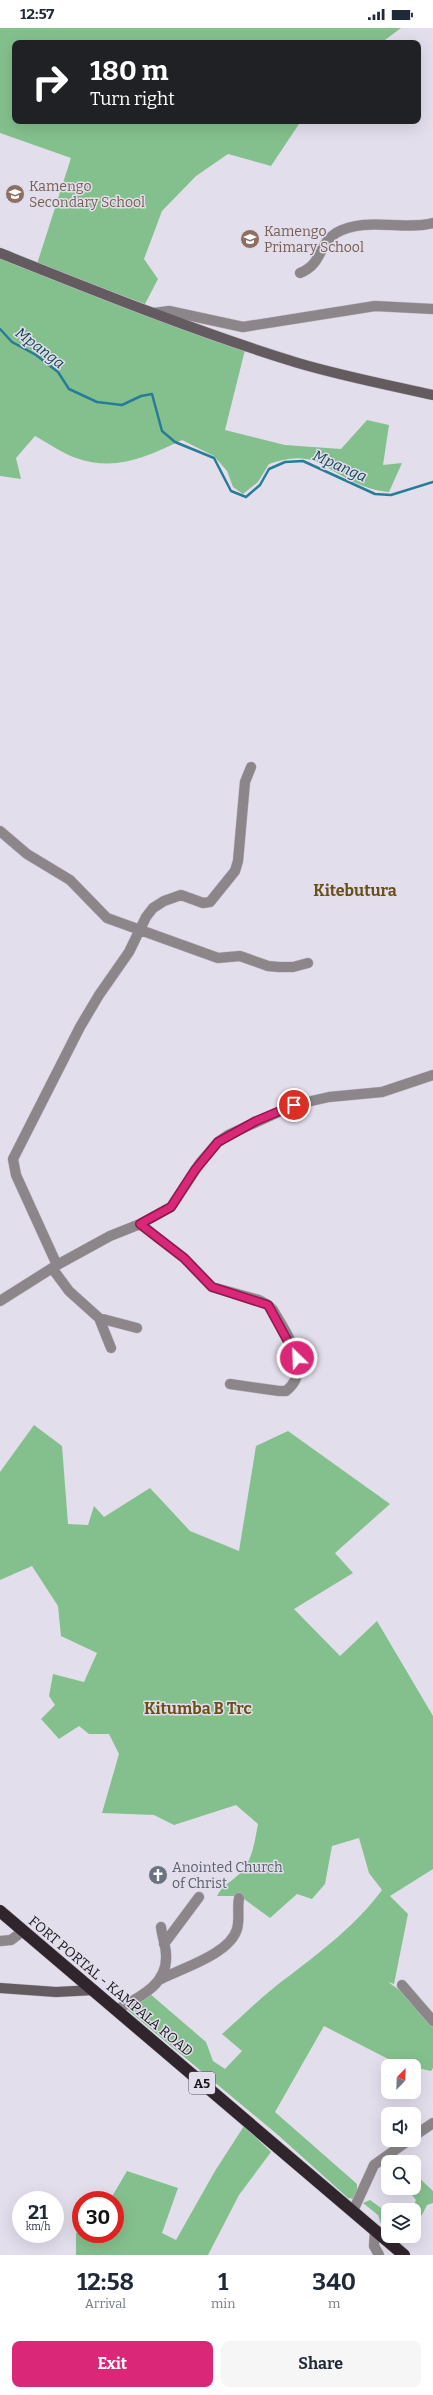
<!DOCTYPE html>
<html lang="en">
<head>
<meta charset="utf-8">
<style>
	:root { --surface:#fff; --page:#f6f6f7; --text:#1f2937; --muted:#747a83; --accent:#db2777 }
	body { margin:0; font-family:Bitter,serif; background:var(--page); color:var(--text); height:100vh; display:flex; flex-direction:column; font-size:15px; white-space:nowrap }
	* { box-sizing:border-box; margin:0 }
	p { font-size:13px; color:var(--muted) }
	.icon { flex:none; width:22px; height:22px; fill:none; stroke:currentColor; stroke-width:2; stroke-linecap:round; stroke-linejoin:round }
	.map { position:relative; height:2227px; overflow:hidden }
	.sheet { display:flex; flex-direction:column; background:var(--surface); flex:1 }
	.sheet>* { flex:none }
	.guide { position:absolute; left:12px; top:12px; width:409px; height:84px; border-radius:8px; box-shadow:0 4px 16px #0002; background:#202124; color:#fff; overflow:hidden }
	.needle { width:26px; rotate:23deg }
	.fabs { position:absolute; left:381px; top:2031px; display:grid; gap:8px }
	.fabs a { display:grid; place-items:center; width:40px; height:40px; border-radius:8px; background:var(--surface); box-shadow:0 4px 16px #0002; font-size:20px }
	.speed { position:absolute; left:12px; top:2163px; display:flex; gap:8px; font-size:20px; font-weight:700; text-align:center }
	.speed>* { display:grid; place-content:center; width:52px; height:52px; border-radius:50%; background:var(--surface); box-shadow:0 4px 16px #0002; line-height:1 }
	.speed small { font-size:10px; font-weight:400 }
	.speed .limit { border:6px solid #d22; background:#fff; color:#111 }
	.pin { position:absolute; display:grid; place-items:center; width:34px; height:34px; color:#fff; margin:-17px; border:2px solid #fff; border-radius:50%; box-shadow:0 1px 4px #0007 }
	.me { position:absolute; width:44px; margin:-22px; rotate:336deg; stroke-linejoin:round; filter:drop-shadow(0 0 3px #0008) }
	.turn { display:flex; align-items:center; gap:14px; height:84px; padding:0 12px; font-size:18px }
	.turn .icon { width:52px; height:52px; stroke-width:2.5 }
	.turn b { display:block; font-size:28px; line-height:34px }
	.eta { display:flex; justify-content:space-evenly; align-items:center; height:68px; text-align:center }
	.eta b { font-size:24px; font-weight:700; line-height:28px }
	.action { display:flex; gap:8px; margin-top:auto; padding:8px 12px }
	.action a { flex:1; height:46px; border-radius:8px; background:var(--accent); color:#fff; font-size:16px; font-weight:700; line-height:46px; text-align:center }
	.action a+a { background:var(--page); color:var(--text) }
	.status { display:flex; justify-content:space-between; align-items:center; height:28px; padding:0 20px; background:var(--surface); direction:ltr }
	.status svg { height:11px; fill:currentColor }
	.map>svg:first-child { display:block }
	.green { fill:#84c08d }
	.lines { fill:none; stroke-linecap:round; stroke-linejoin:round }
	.stream { stroke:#287c99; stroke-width:2.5 }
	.street-casing { stroke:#bfbac7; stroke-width:11 }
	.secondary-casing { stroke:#bfbac7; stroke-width:11 }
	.highway-casing { stroke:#bfbac7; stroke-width:13 }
	.street { stroke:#8c868a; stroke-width:10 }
	.secondary { stroke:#645b60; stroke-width:10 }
	.highway { stroke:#30252c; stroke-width:12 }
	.route-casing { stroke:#8e194d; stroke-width:10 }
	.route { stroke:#db2777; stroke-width:7 }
	.labels { text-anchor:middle; stroke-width:3; stroke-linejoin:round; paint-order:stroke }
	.shield { fill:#e3deec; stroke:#56535a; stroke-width:1 }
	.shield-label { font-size:13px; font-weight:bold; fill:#19171c }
	.education-label { font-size:14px; fill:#785e54; stroke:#e3deec; text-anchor:start }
	.worship-label { font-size:14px; fill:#5b616d; stroke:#e3deec; text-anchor:start }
	.street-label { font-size:14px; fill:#19171c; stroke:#e3deec }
	.water-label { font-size:15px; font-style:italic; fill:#154657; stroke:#e3deec }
	.quarter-label { font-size:16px; font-weight:bold; fill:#6b4f18; stroke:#e3deec }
</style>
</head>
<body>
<div class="status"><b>12:57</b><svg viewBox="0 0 49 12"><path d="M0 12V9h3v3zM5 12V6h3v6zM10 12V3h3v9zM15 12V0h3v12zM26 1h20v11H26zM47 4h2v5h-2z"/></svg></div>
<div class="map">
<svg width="433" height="2227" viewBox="0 0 433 2227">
	<rect width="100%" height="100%" fill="#e3deec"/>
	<!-- green -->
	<path class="green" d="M 0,0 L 401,0 L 381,15 L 15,15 L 15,93 L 301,93 L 271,138 L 228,126 L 196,148 L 162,183 L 144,231 L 158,251 L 145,276 L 37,236 L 71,130 L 0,105 Z
		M 0,229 L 245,322 L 225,402 L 285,417 L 341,421 L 367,392 L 389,397 L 383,437 L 402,435 L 389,464 C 372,463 352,454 337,445 C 326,439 318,432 306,431 C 293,429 281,432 269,436 L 258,454 L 243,466 L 233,459 L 227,443 L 214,428 L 182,412 C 147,429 115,444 76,430 C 62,425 48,415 35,408 L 16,430 L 21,451 L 0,448 Z
		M 34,1397 L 62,1418 L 68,1496 L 88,1497 L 94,1478 L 104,1489 L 150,1460 L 190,1503 L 239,1523 L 256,1418 L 288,1403 L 390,1476 L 335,1525 L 353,1545 L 294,1581 L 340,1628 L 377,1593 L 433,1688 L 433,1841 L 390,1868 L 408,1886 L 394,1956 L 388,1954 L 408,1968 L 433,1993 L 433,2040 L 431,2043 L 396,2035 L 324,1998 L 275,2084 L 357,2156 L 357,2170 L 354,2171 L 348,2170 L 278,2107 L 123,1978 L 149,1965 L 206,2014 L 213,2033 L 225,2041 L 242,2023 L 222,2006 C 244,1987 265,1965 289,1948 C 323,1922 356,1897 382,1862 L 369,1845 L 359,1810 L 332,1818 L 325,1856 L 312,1871 L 297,1866 L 270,1890 L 240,1868 L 217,1868 C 223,1856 235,1852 243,1842 C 253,1830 255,1811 258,1796 L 236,1777 L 174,1797 L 154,1787 L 102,1785 L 119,1726 L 109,1706 L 89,1706 L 79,1698 L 59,1711 L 41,1691 L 55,1677 L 49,1668 L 53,1646 L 84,1654 L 97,1625 L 61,1608 L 58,1578 L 32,1538 L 0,1552 L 0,1444 Z
		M 244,2098 L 271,2124 L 239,2167 L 208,2227 L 76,2227 L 76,2205 L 81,2203 L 81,2206 L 115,2206 L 115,2172 L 110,2172 L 127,2143 L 178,2160 L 162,2205 L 176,2212 L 215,2143 Z
		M 414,2145 L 433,2163 L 433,2175 L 427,2177 L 422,2187 L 414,2190 L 412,2182 L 416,2172 L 412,2167 Z
		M 370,2172 L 388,2185 L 388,2203 L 382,2199 L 378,2187 L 363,2175 Z"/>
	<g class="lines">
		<!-- stream -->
		<path class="stream" d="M 0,301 L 12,314 L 36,327 L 58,344 L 69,361 L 97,374 L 122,377 L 141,368 L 152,366 L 162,403 L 175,414 L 214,430 L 231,463 L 246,469 L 260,457 L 269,441 L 285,434 L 303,433 L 375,466 L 391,467 L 433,454"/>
		<defs>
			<path id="street" d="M 300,245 C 323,236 318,216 336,205 C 365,188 402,203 433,195
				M 154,285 L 169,283 L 243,299 L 375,278 L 433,281
				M 0,803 L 27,826 L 70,852 L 107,890 L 218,930 L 240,928 L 268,938 L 279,939 L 293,939 L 308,935
				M 140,1196 L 184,1230 L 212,1259 L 259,1272 L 268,1277 L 273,1282 C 286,1305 314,1341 286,1363 L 279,1363 L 230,1356
				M 57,1237 L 16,1147 L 13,1131 L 80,999 L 99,967 L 129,924 L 146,889 L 153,880 L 164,873 L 181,867 L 203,875 L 210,874 L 235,843 L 238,833 L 245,754 L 251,739
				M 52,1240 L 69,1263 L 99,1290 L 137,1300
				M 0,1273 L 57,1237 L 110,1208 L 140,1196 L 171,1179 L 200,1135 L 218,1114 L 228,1107 L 294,1077 L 329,1069 L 382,1064 L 433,1047
				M 99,1290 L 111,1320
				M 0,1913 L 11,1912 L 23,1903
				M 164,1916 L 199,1869
				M 161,1951 C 182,1940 230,1926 237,1901 C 240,1891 237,1880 239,1870
				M 402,1957 L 433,1993
				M 116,1982 C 138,1970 168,1957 166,1927 C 166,1918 162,1908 161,1899
				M 414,2108 L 433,2095
				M 353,2183 L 374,2137 L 409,2112
				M 375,2203 L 374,2218 L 379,2227"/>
			<path id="secondary" d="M 0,225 C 98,264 197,304 298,335 C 342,348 388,357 433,367
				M 0,1960 L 56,1964 L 94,1962"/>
			<path id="highway" d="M 0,1883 L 404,2227"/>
		</defs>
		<!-- street casing -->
		<use href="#street" class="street-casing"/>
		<!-- secondary casing -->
		<use href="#secondary" class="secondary-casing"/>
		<!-- highway casing -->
		<use href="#highway" class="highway-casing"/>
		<!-- street -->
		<use href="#street" class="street"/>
		<!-- secondary -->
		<use href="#secondary" class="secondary"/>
		<!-- highway -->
		<use href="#highway" class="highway"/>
	</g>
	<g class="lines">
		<defs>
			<path id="route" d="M 294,1077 L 256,1093 L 218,1114 L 195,1142 L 171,1179 L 140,1196 L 184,1230 L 212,1259 L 268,1277 L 297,1330"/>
		</defs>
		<!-- route casing -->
		<use href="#route" class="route-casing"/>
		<!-- route -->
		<use href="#route" class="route"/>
	</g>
	<!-- icons -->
	<defs>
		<symbol id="school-disc" viewBox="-11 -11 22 22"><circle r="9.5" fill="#8d6e63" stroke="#e3deec"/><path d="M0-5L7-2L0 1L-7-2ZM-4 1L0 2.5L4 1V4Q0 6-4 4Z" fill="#fff"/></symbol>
		<symbol id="church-disc" viewBox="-11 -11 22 22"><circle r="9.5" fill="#6b7280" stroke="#e3deec"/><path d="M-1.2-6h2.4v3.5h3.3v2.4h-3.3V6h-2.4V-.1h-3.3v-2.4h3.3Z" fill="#fff"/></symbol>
	</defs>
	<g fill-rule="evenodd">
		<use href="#school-disc" x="4" y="155" width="22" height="22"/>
		<use href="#school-disc" x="239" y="200" width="22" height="22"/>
		<use href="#church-disc" x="147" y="1836" width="22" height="22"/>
	</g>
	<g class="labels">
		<!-- shield labels -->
		<rect class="shield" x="189" y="2044" width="26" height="22" rx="3"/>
		<g class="shield-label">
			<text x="202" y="2060">A5</text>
		</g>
		<!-- education labels -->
		<g class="education-label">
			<text x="29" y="163">Kamengo<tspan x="29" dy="16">Secondary School</tspan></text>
			<text x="264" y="208">Kamengo<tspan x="264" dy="16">Primary School</tspan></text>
		</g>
		<!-- worship labels -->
		<g class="worship-label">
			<text x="172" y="1844">Anointed Church<tspan x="172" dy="16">of Christ</tspan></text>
		</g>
		<!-- street labels -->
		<g class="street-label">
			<text transform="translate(111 1958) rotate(40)" y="5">FORT PORTAL - KAMPALA ROAD</text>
		</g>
		<!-- water labels -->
		<g class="water-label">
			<text transform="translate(40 320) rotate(37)" y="5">Mpanga</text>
			<text transform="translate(340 438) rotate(24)" y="5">Mpanga</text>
		</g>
		<!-- quarter labels -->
		<g class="quarter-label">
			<text x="355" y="868">Kitebutura</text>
			<text x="198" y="1686">Kitumba B Trc</text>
		</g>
	</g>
</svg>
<div class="fabs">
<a><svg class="needle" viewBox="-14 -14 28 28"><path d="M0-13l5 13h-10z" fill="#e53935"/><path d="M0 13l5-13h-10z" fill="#747a83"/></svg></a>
<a><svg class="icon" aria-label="sound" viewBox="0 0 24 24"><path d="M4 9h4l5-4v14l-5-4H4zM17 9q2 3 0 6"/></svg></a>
<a><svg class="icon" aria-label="search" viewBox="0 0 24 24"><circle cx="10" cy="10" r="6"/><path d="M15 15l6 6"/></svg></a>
<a><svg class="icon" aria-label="layers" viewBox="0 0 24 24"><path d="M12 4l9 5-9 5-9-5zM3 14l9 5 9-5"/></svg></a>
</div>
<div class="speed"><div>21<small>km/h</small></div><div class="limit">30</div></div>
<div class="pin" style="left:294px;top:1077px;background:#d93025"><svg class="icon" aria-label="arrive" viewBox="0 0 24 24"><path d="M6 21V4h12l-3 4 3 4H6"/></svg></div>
<svg class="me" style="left:297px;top:1330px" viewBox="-20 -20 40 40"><circle r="17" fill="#db2777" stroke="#fff" stroke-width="3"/><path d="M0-11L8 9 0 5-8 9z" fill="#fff"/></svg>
<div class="guide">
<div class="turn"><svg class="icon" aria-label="right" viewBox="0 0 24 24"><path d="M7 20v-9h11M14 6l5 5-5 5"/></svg><div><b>180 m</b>Turn right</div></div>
</div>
</div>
<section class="sheet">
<div class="eta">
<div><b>12:58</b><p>Arrival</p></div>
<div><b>1</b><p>min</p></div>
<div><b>340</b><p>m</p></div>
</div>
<div class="action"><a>Exit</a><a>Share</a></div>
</section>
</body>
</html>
